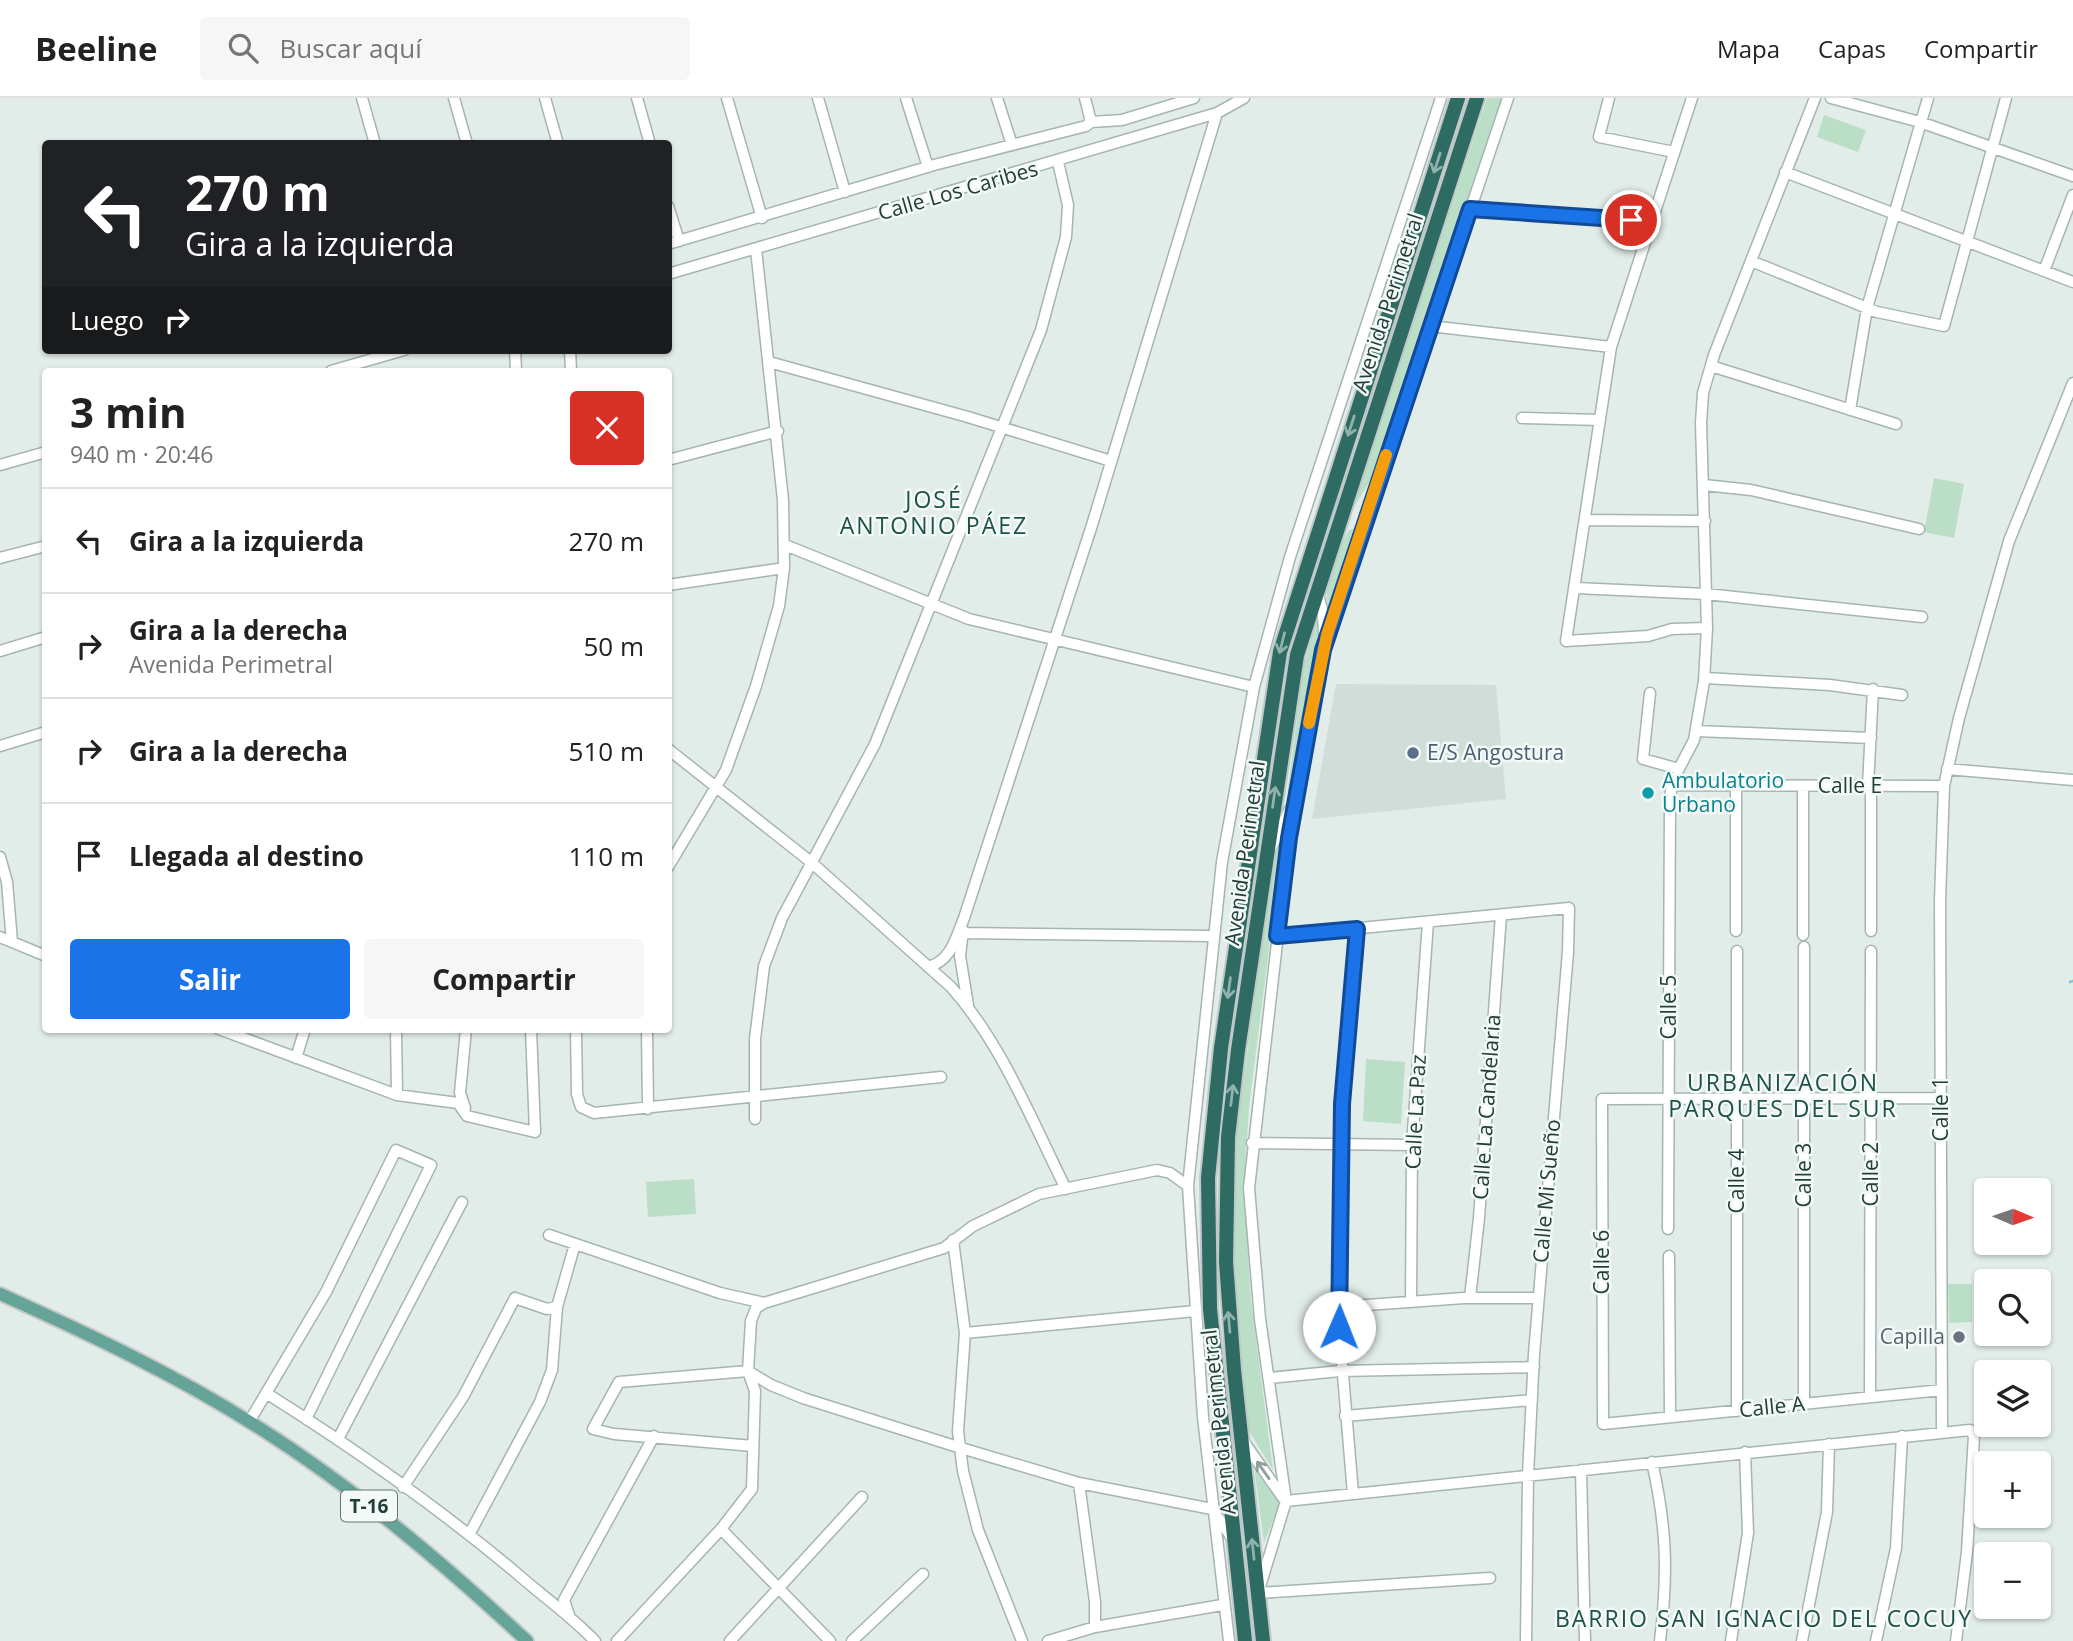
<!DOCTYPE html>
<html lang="es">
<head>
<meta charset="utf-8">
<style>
	:root { --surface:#fff; --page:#f6f6f6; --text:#222; --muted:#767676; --line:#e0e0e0; --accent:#1a73e8 }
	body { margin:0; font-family:"Open Sans",sans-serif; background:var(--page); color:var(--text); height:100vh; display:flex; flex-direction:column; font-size:26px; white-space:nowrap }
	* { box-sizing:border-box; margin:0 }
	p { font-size:23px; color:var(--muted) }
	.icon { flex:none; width:38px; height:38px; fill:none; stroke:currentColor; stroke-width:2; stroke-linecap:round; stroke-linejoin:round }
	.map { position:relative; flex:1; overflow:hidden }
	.side { position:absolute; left:42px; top:270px; width:630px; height:665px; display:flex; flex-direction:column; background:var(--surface); border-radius:7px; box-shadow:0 2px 5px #0004 }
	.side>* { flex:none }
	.guide { position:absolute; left:42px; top:42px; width:630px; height:214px; border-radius:7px; box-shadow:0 2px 5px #0004; background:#202124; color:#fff; overflow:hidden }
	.needle { width:46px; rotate:92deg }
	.buttons { position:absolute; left:1974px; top:1080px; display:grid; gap:14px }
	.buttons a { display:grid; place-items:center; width:77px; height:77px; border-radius:7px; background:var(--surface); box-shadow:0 2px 5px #0004; font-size:35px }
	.pin { position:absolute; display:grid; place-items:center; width:60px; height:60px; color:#fff; margin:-30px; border:4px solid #fff; border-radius:50%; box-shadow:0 2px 7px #0007 }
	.me { position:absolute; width:77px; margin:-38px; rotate:1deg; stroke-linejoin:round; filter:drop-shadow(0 0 5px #0008) }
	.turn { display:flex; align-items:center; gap:24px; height:147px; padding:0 28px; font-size:32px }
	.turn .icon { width:91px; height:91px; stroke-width:2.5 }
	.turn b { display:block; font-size:49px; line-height:60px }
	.then { display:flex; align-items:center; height:66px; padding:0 28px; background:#0003; gap:14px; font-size:26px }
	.round { display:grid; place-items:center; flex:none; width:74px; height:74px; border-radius:7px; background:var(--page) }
	.summary { display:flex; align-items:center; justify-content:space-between; height:119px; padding:0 28px }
	h1 { font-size:42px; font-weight:700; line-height:52px }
	.action { display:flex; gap:14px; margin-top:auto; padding:14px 28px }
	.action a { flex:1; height:80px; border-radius:7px; background:var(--accent); color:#fff; font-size:28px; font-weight:700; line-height:80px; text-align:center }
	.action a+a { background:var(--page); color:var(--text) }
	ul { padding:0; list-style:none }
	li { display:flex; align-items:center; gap:21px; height:105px; padding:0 28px; border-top:2px solid var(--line) }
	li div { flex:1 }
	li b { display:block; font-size:26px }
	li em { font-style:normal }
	header { display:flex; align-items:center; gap:42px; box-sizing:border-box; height:98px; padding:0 35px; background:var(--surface); border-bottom:2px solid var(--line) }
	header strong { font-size:33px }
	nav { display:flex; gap:38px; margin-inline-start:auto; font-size:24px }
	.search { width:490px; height:63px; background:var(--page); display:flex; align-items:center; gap:18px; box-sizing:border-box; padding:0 24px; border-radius:7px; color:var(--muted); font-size:26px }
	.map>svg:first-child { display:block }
	.built { fill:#d1ddd8 }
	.green { fill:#bbdec7 }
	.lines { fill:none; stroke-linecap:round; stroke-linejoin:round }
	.stream { stroke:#8ac1d2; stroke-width:2.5 }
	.minor-casing { stroke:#a5b5b1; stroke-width:13 }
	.major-casing { stroke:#c1c9c8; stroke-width:16 }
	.highway-casing { stroke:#c1c9c8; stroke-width:18 }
	.minor { stroke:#fff; stroke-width:10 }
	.major { stroke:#66a398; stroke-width:12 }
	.highway { stroke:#2d6b63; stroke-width:14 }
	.oneway { stroke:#90b2ad }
	.oneway2 { stroke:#909e9c }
	.route-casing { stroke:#114b97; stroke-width:18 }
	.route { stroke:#1a73e8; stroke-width:12 }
	.slow { stroke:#f59e0b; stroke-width:12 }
	.service-dot { fill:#5c6f8a; stroke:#f3f9f7; stroke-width:2.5 }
	.culture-dot { fill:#0f9aa8; stroke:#f3f9f7; stroke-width:2.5 }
	.worship-dot { fill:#6b7280; stroke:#f3f9f7; stroke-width:2.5 }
	.labels { text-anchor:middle; stroke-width:5; stroke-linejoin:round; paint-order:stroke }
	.shield { fill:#f3f9f7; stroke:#617672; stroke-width:2 }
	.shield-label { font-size:19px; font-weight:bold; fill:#223e39 }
	.street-label { font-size:21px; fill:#223e39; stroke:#f3f9f7 }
	.service-label { font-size:21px; fill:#4e5e75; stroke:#f3f9f7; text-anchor:start }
	.culture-label { font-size:21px; fill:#0d838f; stroke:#f3f9f7; text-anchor:start }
	.worship-label { font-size:21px; fill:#5b616d; stroke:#f3f9f7; text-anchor:end }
	.neighbourhood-label { font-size:23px; letter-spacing:2px; fill:#1e5148; stroke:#f3f9f7 }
</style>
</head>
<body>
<header>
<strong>Beeline</strong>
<div class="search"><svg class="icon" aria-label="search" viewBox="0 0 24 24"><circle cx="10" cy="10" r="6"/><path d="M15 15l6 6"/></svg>Buscar aquí</div>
<nav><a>Mapa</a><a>Capas</a><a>Compartir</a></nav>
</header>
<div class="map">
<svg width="2073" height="1543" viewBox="0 0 2073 1543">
	<rect width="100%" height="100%" fill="#e2ede9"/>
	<!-- built -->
	<path class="built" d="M 1336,586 L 1496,587 L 1506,701 L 1312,721 Z"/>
	<!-- green -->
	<path class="green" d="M 1487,0 L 1503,0 L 1376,373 L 1351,414 Z
		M 1824,17 L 1866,32 L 1858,54 L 1817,39 Z
		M 1934,380 L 1964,386 L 1954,440 L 1924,434 Z
		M 1353,431 L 1356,437 L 1330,516 C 1320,489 1336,456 1349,432 Z
		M 1316,524 C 1322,542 1302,664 1296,688 C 1294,695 1290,702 1286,707 L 1303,572 Z
		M 1283,740 L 1249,1009 L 1244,1089 L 1251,1202 L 1273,1372 L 1249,1333 L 1237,1216 L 1234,1136 L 1237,1032 L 1273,760 Z
		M 1366,961 L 1405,964 L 1401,1026 L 1363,1023 Z
		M 694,1081 L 696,1116 L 648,1119 L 646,1084 Z
		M 1948,1186 L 1972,1186 L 1972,1224 L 1949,1225 Z
		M 1254,1368 L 1281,1403 L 1264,1445 Z"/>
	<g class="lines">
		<!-- stream -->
		<path class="stream" d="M 2070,884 L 2073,883"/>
		<defs>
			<path id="minor" d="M 362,0 L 375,46
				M 454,0 L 467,46
				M 545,0 L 558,46
				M 637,0 L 650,46
				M 727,0 L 762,120
				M 818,0 L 845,94
				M 906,0 L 928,69
				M 997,0 L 1012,47
				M 1609,0 L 1599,39 L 1674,54
				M 1692,0 L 1611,249 L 1566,543 L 1648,538 L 1672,531 L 1707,530
				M 1831,0 L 1920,24 L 2073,78
				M 1091,24 L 1122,22 L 1194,0
				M 1785,74 L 2073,184
				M 668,108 L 679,143
				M 1470,111 L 1651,124
				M 668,146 L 934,67 L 1086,28 L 1091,24 L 1085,0
				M 1751,163 L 1877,214 L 1944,228 L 2006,0
				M 2044,173 L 2073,97
				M 668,176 L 1217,15 L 1244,0
				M 1430,228 L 1611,249
				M 515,252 L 516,273
				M 570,252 L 571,273
				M 769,264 L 968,319 L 1111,363
				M 1711,268 L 1896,326
				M 331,273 L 404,252
				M 1850,312 L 1867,210 L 1928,0
				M 1522,320 L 1600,322
				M 668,362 L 778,333
				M 0,367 L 46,354
				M 1704,387 L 1751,392 L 1919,431
				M 1585,422 L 1705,423
				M 785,447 L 969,521 L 1254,589
				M 0,460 L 46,448
				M 668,487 L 784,470
				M 1576,490 L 1706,496 L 1922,519
				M 1317,493 L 1323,515 L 1324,537
				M 0,553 L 46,539
				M 1705,580 L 1830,587 L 1902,597
				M 1650,595 L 1643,661 L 1679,671
				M 1696,633 L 1871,640
				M 0,648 L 46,634
				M 668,651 L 811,764 L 951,889 C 1002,946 1032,1023 1066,1091
				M 1947,671 L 2073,682
				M 1672,687 L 1944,688
				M 1736,687 L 1736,833
				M 1803,688 L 1803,837
				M 1868,688 L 1873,591
				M 1871,688 L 1871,833
				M 1272,748 L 1290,711
				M 0,759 L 7,784 L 12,844
				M 668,769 L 726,672 L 756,588 L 779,508 L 784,470 L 783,402 L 756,151
				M 963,832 L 960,858 L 968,907
				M 963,835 L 1212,838
				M 1277,838 L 1569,810 L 1568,854 L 1534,1256 L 1528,1377 L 1526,1543
				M 0,839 L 46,858
				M 1804,849 L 1804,1306
				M 1737,853 L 1737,1313
				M 928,869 C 951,863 956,840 964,820 L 1092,427 L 1217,15
				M 219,931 L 397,997 L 458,1005 L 467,1018 L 535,1034 L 531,931
				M 396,931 L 397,997
				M 576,931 L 577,996 L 581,1009 L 594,1015 L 941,979
				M 647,931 L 648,1011
				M 296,960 L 305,931
				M 1941,1000 L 1602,1001 L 1603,1326 L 1942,1292
				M 465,1010 L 460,995 L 466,931
				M 755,1021 L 755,941 L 764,868 L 782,820 L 875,646 L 1041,232 L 1066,139 L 1068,107 L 1058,64
				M 1252,1045 L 1412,1047
				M 1668,1131 L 1670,699 L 1673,682 L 1694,642 L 1704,583 L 1707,530 L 1701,325 L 1703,295 L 1714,257 L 1815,0
				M 549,1137 L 720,1195 L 764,1205 L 944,1150 L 973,1128 L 1039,1096 L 1157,1072 L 1170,1075 L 1188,1088
				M 953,1142 L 965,1235 L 958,1333 L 963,1373 L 978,1432 L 1022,1543
				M 1669,1158 L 1670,1319
				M 1470,1200 L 1479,1120 L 1501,817
				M 1411,1204 L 1412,1047 L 1428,824
				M 1339,1209 L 1464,1200 L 1538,1200
				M 965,1235 L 1195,1213
				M 1269,1280 L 1340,1273 L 1534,1269
				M 266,1295 C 352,1349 436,1408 514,1473 C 541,1497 570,1517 595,1543
				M 1870,1299 L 1871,853
				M 1345,1318 L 1532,1302
				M 249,1324 L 326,1194 L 396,1052 L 431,1067 L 306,1321
				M 1942,1334 L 1940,802 L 1944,688 L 1959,620 L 2009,443 L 2073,285
				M 338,1341 L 462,1104
				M 1244,1344 L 1283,1400
				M 753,1348 L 614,1336 L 593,1331 L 619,1284 L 748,1273 L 771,1287 L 803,1300 L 961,1350 L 1079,1385 L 1212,1411 L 1232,1440
				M 1652,1364 C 1667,1430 1668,1476 1660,1543
				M 1581,1372 L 1585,1543
				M 1079,1385 L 1095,1504 L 1095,1529
				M 403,1389 L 463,1299 L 515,1200 L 547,1211 L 557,1209
				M 1353,1396 L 1339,1229 L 1342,1006 L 1358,831
				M 1286,1403 L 1970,1332 L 1974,1338 L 1967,1454 L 1956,1543
				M 721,1431 L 830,1543
				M 470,1435 L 540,1304 L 552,1272 L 557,1209 L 575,1146
				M 1490,1480 L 1258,1495 L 1286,1403 L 1260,1221 L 1249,1090 L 1289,740 L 1327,537 L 1508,0
				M 569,1517 L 564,1502 L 654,1338
				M 617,1543 L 721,1431 L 752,1391 L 755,1293 L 748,1273 L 751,1223 L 756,1210 L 764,1205
				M 730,1543 L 862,1399
				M 852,1543 L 923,1476
				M 1048,1543 L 1095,1529 L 1222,1507
				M 1229,1543 L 1203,1319 L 1188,1088 L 1222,764 L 1254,589 L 1290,459 L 1441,0
				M 1731,1543 L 1748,1435 L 1745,1354
				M 1802,1543 L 1827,1414 L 1829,1346
				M 1876,1543 L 1896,1450 L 1902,1338"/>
			<path id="major" d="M 0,1196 C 89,1236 178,1278 261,1331 C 357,1392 444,1466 527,1543"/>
			<path id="highway" d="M 1245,1543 L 1210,1211 L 1208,1080 L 1221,950 L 1280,554 L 1458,0
				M 1263,1543 L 1234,1272 L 1226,1164 L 1228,1039 L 1238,952 L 1297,557 L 1477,0"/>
		</defs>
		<!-- minor casing -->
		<use href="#minor" class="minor-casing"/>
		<!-- major casing -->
		<use href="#major" class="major-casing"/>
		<!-- highway casing -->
		<use href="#highway" class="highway-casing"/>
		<!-- minor -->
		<use href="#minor" class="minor"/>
		<!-- major -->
		<use href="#major" class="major"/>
		<!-- highway -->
		<use href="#highway" class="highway"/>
	</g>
	<!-- one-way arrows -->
	<defs><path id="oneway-shaft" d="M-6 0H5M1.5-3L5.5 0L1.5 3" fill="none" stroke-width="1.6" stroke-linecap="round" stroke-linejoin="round" transform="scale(1.75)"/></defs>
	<g class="oneway">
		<use href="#oneway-shaft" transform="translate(1437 65) rotate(108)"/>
		<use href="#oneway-shaft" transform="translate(1351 328) rotate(108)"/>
		<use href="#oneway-shaft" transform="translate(1282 545) rotate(104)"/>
		<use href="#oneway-shaft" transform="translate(1274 699) rotate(-82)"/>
		<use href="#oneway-shaft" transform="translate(1229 890) rotate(98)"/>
		<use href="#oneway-shaft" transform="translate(1232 997) rotate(-83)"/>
		<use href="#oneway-shaft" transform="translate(1229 1224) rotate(-95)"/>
		<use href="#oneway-shaft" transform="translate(1253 1451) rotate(-96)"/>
	</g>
	<use class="oneway2" href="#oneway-shaft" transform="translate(1263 1372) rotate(-125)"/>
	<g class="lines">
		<defs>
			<path id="route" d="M 1339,1229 L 1342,1006 L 1357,831 L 1277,838 L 1289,740 L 1323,552 L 1470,111 L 1631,122"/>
		</defs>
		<!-- route casing -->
		<use href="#route" class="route-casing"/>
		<!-- route -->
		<use href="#route" class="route"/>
		<!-- slow -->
		<path class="slow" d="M 1309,625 L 1327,537 L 1386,357"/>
	</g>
	<!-- markers -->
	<circle class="service-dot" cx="1413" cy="655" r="7"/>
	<circle class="culture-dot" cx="1648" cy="695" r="7"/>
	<circle class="worship-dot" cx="1959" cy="1239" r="7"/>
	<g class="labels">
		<!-- shield labels -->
		<rect class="shield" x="341" y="1392.5" width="56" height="31" rx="5"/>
		<g class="shield-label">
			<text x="369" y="1415">T-16</text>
		</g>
		<!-- street labels -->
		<g class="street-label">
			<text transform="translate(958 93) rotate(-16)" y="7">Calle Los Caribes</text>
			<text transform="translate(1388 205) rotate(-72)" y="7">Avenida Perimetral</text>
			<text x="1850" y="695">Calle E</text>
			<text transform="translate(1245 755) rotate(-82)" y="7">Avenida Perimetral</text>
			<text transform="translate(1669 909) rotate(-90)" y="7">Calle 5</text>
			<text transform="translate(1487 1009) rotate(-86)" y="7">Calle La Candelaria</text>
			<text transform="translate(1941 1011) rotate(-90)" y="7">Calle 1</text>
			<text transform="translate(1416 1014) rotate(-87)" y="7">Calle La Paz</text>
			<text transform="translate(1871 1076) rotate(-90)" y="7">Calle 2</text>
			<text transform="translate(1804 1077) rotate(-90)" y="7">Calle 3</text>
			<text transform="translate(1737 1083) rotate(-90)" y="7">Calle 4</text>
			<text transform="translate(1547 1093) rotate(-85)" y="7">Calle Mi Sueño</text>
			<text transform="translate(1602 1164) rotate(-90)" y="7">Calle 6</text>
			<text transform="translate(1772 1309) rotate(-6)" y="7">Calle A</text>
			<text transform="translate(1219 1324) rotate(-96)" y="7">Avenida Perimetral</text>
		</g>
		<!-- service labels -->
		<g class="service-label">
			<text x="1427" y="662">E/S Angostura</text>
		</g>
		<!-- culture labels -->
		<g class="culture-label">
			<text x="1662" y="690">Ambulatorio<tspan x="1662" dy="24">Urbano</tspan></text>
		</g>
		<!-- worship labels -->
		<g class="worship-label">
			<text x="1945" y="1246">Capilla</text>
		</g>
		<!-- neighbourhood labels -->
		<g class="neighbourhood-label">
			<text x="934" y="410">JOSÉ<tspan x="934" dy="26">ANTONIO PÁEZ</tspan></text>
			<text x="1783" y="993">URBANIZACIÓN<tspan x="1783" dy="26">PARQUES DEL SUR</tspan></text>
			<text x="1764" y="1529">BARRIO SAN IGNACIO DEL COCUY</text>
		</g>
	</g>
</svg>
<div class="buttons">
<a><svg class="needle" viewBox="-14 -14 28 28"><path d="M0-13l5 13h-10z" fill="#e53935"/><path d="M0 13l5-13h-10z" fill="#767676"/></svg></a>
<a><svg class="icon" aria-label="search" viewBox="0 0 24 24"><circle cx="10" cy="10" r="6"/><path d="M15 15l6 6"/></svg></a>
<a><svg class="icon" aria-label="layers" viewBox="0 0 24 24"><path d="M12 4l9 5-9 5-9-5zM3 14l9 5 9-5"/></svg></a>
<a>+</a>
<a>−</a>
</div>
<div class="pin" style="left:1631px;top:122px;background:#d93025"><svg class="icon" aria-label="arrive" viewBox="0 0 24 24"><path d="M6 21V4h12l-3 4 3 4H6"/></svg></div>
<svg class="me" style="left:1339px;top:1229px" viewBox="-20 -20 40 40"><circle r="19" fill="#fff"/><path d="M0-13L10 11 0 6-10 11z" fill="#1a73e8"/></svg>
<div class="guide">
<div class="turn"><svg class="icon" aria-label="left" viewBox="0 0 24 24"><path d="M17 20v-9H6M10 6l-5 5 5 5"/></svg><div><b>270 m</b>Gira a la izquierda</div></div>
<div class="then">Luego<svg class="icon" aria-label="right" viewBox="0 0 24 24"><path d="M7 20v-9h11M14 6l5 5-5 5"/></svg></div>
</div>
<section class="side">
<div class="summary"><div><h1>3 min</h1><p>940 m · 20:46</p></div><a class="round" style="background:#d93025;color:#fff"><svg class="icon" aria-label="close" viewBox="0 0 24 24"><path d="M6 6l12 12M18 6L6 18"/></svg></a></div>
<ul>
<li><svg class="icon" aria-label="left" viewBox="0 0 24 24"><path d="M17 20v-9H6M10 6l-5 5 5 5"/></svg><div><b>Gira a la izquierda</b></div><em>270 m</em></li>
<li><svg class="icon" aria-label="right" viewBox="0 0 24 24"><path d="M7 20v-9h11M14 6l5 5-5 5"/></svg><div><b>Gira a la derecha</b><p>Avenida Perimetral</p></div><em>50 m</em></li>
<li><svg class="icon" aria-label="right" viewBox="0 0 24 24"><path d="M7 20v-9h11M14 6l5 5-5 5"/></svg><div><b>Gira a la derecha</b></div><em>510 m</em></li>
<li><svg class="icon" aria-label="arrive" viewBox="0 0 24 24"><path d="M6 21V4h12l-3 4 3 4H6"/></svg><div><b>Llegada al destino</b></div><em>110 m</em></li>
</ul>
<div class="action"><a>Salir</a><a>Compartir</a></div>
</section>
</div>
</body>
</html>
